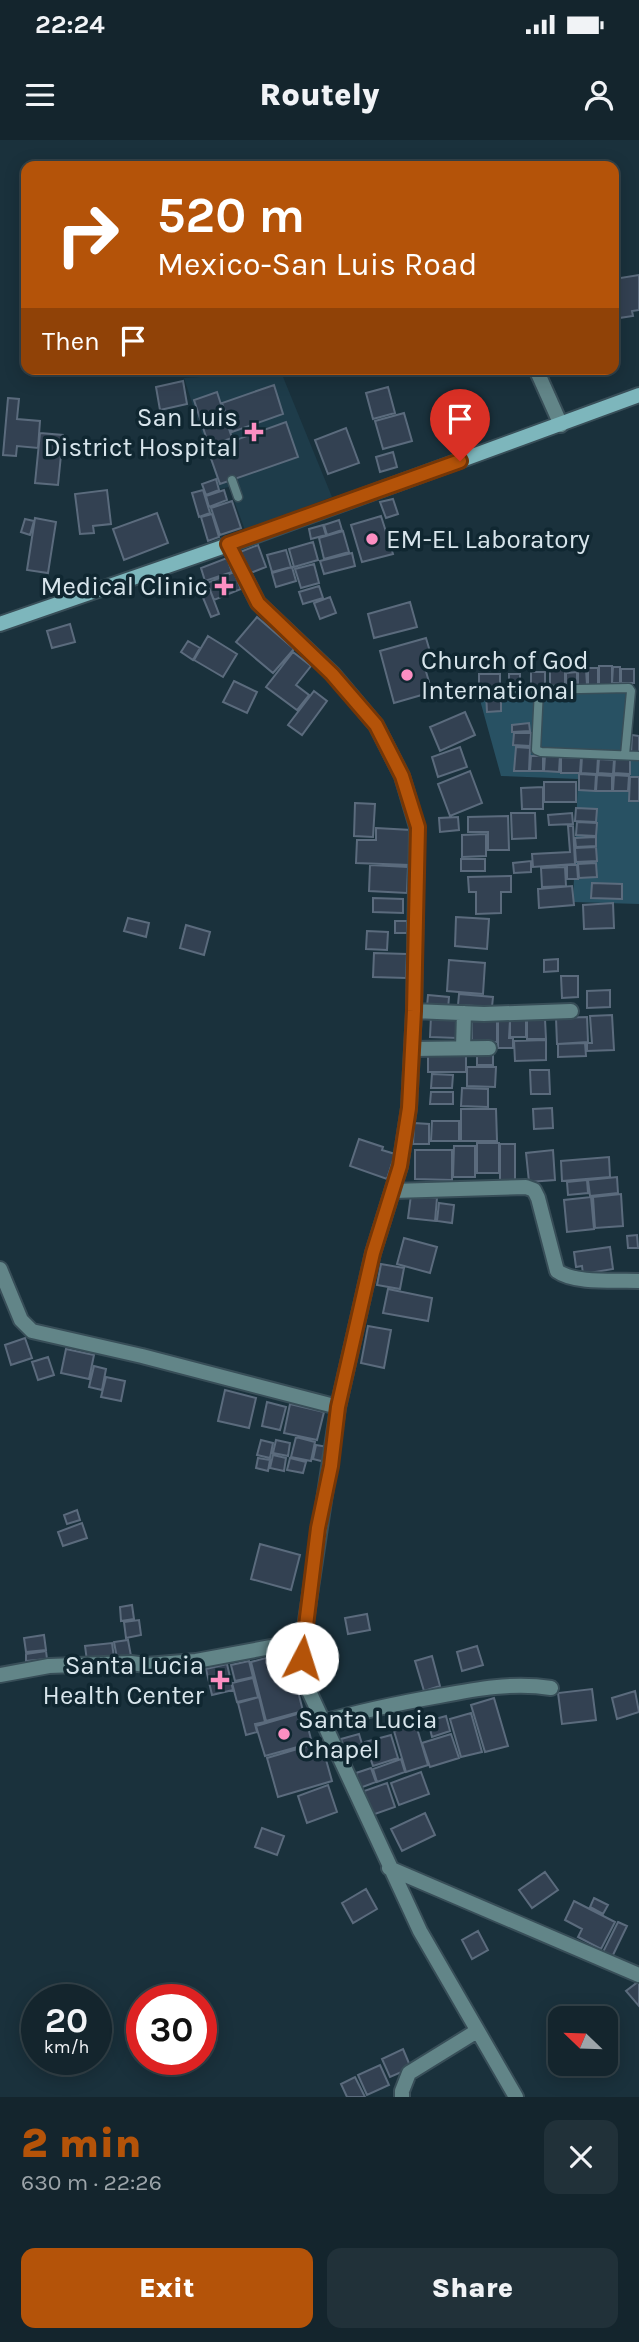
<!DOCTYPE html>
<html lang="en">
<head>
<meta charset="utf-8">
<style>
	:root { --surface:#14252d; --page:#213139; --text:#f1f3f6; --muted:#9da5aa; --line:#334249; --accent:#b45309 }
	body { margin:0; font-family:Karla,sans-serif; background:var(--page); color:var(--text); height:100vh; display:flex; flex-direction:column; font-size:26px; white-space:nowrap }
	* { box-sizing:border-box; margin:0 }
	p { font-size:23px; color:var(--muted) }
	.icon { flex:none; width:38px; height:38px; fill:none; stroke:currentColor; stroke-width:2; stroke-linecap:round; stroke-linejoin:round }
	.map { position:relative; height:1957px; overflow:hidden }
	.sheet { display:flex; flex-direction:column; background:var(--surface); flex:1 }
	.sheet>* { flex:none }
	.banner { position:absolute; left:21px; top:21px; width:598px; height:214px; border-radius:14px; box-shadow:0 4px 18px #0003,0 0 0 2px var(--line); background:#b45309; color:#fff; overflow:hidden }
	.needle { width:46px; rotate:293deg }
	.buttons { position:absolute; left:548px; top:1866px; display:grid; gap:14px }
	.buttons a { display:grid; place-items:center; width:70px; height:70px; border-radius:14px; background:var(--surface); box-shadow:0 4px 18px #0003,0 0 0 2px var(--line); font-size:35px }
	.speed { position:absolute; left:21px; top:1844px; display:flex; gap:14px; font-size:35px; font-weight:700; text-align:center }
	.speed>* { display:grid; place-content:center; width:91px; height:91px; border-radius:50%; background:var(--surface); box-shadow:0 4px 18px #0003,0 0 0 2px var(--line); line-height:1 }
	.speed small { font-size:18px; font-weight:400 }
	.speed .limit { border:10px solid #d22; background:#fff; color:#111 }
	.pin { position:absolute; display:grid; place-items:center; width:60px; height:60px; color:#fff; margin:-72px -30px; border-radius:50% 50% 50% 0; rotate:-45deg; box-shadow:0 0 7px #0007 }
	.pin .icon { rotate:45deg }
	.me { position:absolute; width:77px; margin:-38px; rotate:5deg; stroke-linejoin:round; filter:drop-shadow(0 0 5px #0008) }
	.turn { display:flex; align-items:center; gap:24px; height:147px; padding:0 21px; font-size:32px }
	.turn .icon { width:91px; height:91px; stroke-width:2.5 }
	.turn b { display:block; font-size:49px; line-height:60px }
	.then { display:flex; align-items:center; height:66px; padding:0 21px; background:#0003; gap:14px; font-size:26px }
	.round { display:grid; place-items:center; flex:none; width:74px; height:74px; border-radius:14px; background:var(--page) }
	.overview { display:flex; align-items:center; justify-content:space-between; height:119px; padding:0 21px }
	h1 { font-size:42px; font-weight:800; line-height:52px; color:var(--accent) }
	.button { display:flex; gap:14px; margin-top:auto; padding:14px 21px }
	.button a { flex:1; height:80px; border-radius:14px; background:var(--accent); color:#fff; font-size:28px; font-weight:800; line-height:80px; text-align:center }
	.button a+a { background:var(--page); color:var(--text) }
	.status { display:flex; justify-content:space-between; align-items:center; height:49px; padding:0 35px; background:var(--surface); direction:ltr }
	.status svg { height:19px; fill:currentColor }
	header { display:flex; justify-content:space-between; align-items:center; height:91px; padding:0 21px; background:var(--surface); font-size:32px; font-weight:800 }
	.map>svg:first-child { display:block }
	.built { fill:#1e3c4a }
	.green { fill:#285163 }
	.building { fill:#334152; stroke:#5b6b7d; stroke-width:2 }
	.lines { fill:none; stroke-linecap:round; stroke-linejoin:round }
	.service-casing { stroke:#384e58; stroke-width:11 }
	.minor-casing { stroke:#384e58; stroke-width:18 }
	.secondary-casing { stroke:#384e58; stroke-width:18 }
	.service { stroke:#628588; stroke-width:8 }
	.minor { stroke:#628588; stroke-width:14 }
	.secondary { stroke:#7db6bc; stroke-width:14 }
	.route-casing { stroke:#753606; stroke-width:18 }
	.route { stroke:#b45309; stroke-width:12 }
	.poi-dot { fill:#fc8fc2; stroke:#102731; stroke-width:2.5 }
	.labels { text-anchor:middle; stroke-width:7; stroke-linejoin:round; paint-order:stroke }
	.poi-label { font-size:26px; fill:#d8e5ec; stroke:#102731; text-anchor:end }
</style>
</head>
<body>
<div class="status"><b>22:24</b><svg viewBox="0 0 49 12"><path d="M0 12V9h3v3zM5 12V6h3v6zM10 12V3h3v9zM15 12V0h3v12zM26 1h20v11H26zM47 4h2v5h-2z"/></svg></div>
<header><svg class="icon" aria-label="menu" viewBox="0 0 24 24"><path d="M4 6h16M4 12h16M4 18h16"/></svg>Routely<svg class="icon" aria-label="person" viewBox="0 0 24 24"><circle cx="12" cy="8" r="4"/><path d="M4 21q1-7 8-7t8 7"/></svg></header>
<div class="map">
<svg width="639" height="1957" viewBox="0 0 639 1957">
	<rect width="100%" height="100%" fill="#1a313c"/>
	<!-- built -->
	<path class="built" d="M 281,232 L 332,357 L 245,390 L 229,347 L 220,349 L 184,238 Z"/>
	<!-- green -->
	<path class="green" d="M 627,549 L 621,613 L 639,615 L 639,764 L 573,762 L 578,639 L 501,636 L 480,560 Z"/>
	<!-- building -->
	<path class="building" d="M 639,135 L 639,170 L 632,171 L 633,176 L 619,178 L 614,139 Z
		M 183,241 L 187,264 L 160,270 L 156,247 Z
		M 274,245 L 283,274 L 232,292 L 222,263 Z
		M 388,247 L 395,273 L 373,279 L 366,253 Z
		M 217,252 L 232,298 L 209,306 L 194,260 Z
		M 8,258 L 19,259 L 17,279 L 40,281 L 38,308 L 17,306 L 16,316 L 3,315 Z
		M 404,273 L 412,301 L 383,309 L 375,281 Z
		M 286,282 L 298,317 L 220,344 L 208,310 Z
		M 346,288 L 359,323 L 328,334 L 315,300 Z
		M 40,293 L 63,295 L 58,345 L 35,343 Z
		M 393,312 L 397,327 L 380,332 L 376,317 Z
		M 216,339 L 219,350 L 206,355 L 202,344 Z
		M 107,350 L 111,384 L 93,386 L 94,393 L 80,394 L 75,354 Z
		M 203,350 L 210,373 L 199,377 L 192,353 Z
		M 224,350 L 227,360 L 209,367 L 206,356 Z
		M 393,359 L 398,374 L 386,378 L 380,362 Z
		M 232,361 L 241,388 L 220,395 L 211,368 Z
		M 157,373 L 168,403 L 124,420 L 113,389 Z
		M 212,374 L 219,397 L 208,401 L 201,377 Z
		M 381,376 L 393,414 L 362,422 L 351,385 Z
		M 35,378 L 56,382 L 48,433 L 27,430 Z
		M 25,379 L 34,381 L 30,395 L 21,392 Z
		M 339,380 L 342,390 L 327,395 L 324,385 Z
		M 323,385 L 326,395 L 311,399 L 309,389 Z
		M 343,391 L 349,412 L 324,419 L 319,398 Z
		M 313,402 L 318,420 L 294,427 L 289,409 Z
		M 258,405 L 266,427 L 248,434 L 240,412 Z
		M 286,410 L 291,427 L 272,432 L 267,415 Z
		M 352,413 L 355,426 L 324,434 L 320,421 Z
		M 227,418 L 232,432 L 205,441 L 201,428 Z
		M 314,424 L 319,443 L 301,448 L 295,429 Z
		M 292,427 L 296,441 L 276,447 L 272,433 Z
		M 234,432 L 241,449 L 214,460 L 207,443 Z
		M 208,445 L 219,474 L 211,477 L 199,448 Z
		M 319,446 L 323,458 L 303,464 L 299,452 Z
		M 330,457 L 336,473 L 320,479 L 314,463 Z
		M 410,462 L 417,487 L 374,498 L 368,474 Z
		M 257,477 L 294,509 L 273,533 L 236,502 Z
		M 70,484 L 75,502 L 52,508 L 47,491 Z
		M 208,496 L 237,514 L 223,537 L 194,520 Z
		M 426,498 L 431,515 L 422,518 L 432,552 L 394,563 L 380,511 Z
		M 188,501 L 200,508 L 193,520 L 181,512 Z
		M 293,512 L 311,526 L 296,545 L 309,555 L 297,570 L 266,547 Z
		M 599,526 L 612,526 L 612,545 L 599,545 Z
		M 613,527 L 620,527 L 620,543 L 612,543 Z
		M 588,528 L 598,528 L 598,546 L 588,546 Z
		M 586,529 L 587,545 L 578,546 L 578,530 Z
		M 621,529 L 634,529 L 634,543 L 621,543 Z
		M 550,530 L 565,530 L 565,546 L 550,546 Z
		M 531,532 L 545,532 L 545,548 L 531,548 Z
		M 577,532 L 577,546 L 566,546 L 566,533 Z
		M 479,534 L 500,534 L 500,548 L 479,548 Z
		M 509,534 L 520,534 L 520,549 L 509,549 Z
		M 234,541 L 257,552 L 247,573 L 223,562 Z
		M 314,551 L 327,561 L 302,595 L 288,585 Z
		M 486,552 L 501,552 L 501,571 L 487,572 Z
		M 465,572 L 475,595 L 440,611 L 430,587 Z
		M 529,583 L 530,591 L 512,592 L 512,585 Z
		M 514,593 L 531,593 L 530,606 L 513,605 Z
		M 632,595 L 639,596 L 639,614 L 631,614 Z
		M 460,607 L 467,627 L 438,637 L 432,617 Z
		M 516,607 L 530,608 L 529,631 L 514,631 Z
		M 545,615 L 560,615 L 559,632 L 544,631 Z
		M 531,616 L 543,616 L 543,631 L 530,631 Z
		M 582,616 L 598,617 L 597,634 L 581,633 Z
		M 561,617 L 581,618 L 580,633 L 561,633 Z
		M 615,618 L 630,618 L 630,634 L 614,633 Z
		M 599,619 L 614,620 L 613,634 L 598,633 Z
		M 470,631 L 482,663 L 450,676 L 438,644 Z
		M 579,634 L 596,635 L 595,651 L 579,650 Z
		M 597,635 L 612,636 L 612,651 L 596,651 Z
		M 614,635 L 629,636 L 628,651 L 613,651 Z
		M 630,637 L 639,637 L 639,661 L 629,661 Z
		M 544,642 L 576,642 L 576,662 L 544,662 Z
		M 543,647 L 543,669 L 522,669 L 521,648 Z
		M 355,663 L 375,664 L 373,697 L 354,696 Z
		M 576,668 L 597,669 L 596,682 L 575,681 Z
		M 511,673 L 535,673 L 536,698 L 512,699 Z
		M 572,673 L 573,684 L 549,685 L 548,675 Z
		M 508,676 L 509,710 L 488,710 L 488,692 L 468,692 L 468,677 Z
		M 458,677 L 459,690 L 440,692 L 439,678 Z
		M 577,682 L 597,683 L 596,696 L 576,695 Z
		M 568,686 L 573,686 L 575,724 L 533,727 L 532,714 L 570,712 Z
		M 376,688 L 411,690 L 410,725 L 356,723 L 357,700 L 376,700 Z
		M 486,694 L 486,716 L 462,717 L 462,695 Z
		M 596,697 L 596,706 L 576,707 L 575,698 Z
		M 596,707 L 597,721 L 576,722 L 575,708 Z
		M 461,719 L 485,719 L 485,731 L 461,731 Z
		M 531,721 L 531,732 L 514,733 L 513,723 Z
		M 596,723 L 597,737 L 579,738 L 578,724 Z
		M 370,725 L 408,727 L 407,753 L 369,751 Z
		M 567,725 L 577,725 L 578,739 L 567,739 Z
		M 565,727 L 566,746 L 542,747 L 541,728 Z
		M 511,736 L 511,752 L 501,752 L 501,773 L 476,774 L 476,752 L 469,752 L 468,737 Z
		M 592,743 L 622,744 L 622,759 L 591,758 Z
		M 572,746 L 574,765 L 539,768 L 538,749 Z
		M 373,758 L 403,759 L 403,773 L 373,772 Z
		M 613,763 L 614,788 L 584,789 L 583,765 Z
		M 456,777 L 489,779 L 487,809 L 455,806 Z
		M 128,778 L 149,783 L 146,797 L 124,791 Z
		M 395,781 L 407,781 L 407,793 L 395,793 Z
		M 186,785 L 210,792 L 204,815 L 180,808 Z
		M 367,791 L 388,792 L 387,810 L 366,809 Z
		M 374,813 L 407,814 L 406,838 L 373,837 Z
		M 558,819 L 558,831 L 544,832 L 544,820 Z
		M 449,820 L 485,823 L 483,854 L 447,851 Z
		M 561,836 L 578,836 L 578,857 L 562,858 Z
		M 610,850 L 610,867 L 587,868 L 587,851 Z
		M 459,854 L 493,857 L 492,867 L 458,865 Z
		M 428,855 L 449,857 L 448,869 L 427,867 Z
		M 612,875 L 614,910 L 587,911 L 587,903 L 592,903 L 590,876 Z
		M 431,876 L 457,877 L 457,898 L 430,897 Z
		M 587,877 L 588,902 L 557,904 L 556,878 Z
		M 510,879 L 526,879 L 526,897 L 510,897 Z
		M 527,879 L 545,879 L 546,899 L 527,899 Z
		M 498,880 L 510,880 L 509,898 L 513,898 L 513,908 L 498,908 Z
		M 472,881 L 497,881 L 497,902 L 472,902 Z
		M 546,900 L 546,920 L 515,921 L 514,901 Z
		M 585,903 L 586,916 L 558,917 L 558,904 Z
		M 428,912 L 466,912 L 466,932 L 428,932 Z
		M 477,914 L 493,914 L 493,925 L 477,925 Z
		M 467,927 L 496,927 L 495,947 L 467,946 Z
		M 530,930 L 549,930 L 550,954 L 531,954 Z
		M 432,934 L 453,935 L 452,948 L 431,948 Z
		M 462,948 L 488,949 L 488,967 L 461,966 Z
		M 431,952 L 453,952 L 453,964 L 430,964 Z
		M 552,968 L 553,988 L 534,989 L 533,969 Z
		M 461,969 L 496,969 L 497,1001 L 461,1001 Z
		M 432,981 L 459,981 L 459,1001 L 431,1001 Z
		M 414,983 L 429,984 L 429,1004 L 413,1004 Z
		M 359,999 L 383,1007 L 382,1010 L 395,1014 L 387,1039 L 350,1026 Z
		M 477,1003 L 499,1003 L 499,1033 L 477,1033 Z
		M 500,1004 L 515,1004 L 515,1042 L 500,1042 Z
		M 454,1006 L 475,1006 L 475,1037 L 453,1037 Z
		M 415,1010 L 452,1010 L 452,1040 L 415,1039 Z
		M 553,1010 L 555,1040 L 529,1042 L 526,1013 Z
		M 609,1017 L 610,1037 L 562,1041 L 561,1021 Z
		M 617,1037 L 618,1053 L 590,1056 L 588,1040 Z
		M 587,1040 L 588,1053 L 568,1055 L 567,1042 Z
		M 621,1054 L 623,1086 L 595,1088 L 593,1057 Z
		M 411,1055 L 437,1058 L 435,1081 L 408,1078 Z
		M 591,1057 L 594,1089 L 567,1092 L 564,1060 Z
		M 439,1063 L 454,1065 L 452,1083 L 437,1081 Z
		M 637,1095 L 638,1108 L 628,1108 L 627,1096 Z
		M 404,1098 L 437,1107 L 430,1133 L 397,1124 Z
		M 610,1107 L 613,1129 L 583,1134 L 582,1126 L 576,1127 L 574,1112 Z
		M 381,1124 L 404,1128 L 400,1149 L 377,1145 Z
		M 388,1149 L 432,1158 L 428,1181 L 383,1173 Z
		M 368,1186 L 391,1190 L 384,1228 L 361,1223 Z
		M 25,1198 L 32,1218 L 11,1225 L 5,1205 Z
		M 66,1209 L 94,1215 L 89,1239 L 61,1233 Z
		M 48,1217 L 54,1235 L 38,1240 L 32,1222 Z
		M 94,1226 L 106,1229 L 102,1250 L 89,1247 Z
		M 106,1237 L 125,1241 L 121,1261 L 101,1257 Z
		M 225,1250 L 256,1258 L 249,1288 L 218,1281 Z
		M 267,1262 L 286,1267 L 280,1290 L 262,1286 Z
		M 290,1264 L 324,1272 L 317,1300 L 284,1293 Z
		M 296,1297 L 315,1302 L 311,1321 L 291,1317 Z
		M 261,1300 L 273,1303 L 270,1318 L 257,1315 Z
		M 276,1300 L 290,1303 L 288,1316 L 273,1313 Z
		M 316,1305 L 328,1307 L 325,1322 L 313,1319 Z
		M 273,1315 L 286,1318 L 284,1331 L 270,1328 Z
		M 258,1318 L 270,1320 L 268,1331 L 256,1328 Z
		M 290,1318 L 306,1322 L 303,1333 L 287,1330 Z
		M 77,1370 L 80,1380 L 67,1384 L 64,1375 Z
		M 82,1383 L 87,1398 L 63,1406 L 58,1392 Z
		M 260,1404 L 300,1415 L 291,1450 L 251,1439 Z
		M 132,1465 L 134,1479 L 121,1481 L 120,1467 Z
		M 367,1474 L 370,1490 L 348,1494 L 345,1478 Z
		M 139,1480 L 141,1495 L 126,1498 L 124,1482 Z
		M 44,1495 L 46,1510 L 26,1512 L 24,1498 Z
		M 128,1500 L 131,1516 L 117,1518 L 114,1502 Z
		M 112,1503 L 114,1518 L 87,1521 L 85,1506 Z
		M 477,1506 L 483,1525 L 462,1531 L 457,1512 Z
		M 46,1511 L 47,1519 L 26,1521 L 26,1514 Z
		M 288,1512 L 303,1571 L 266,1581 L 251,1522 Z
		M 432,1516 L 440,1546 L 424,1551 L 415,1521 Z
		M 249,1521 L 253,1537 L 235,1541 L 231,1525 Z
		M 227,1524 L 233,1550 L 212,1555 L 206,1529 Z
		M 253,1538 L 258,1557 L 237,1562 L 232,1543 Z
		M 592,1549 L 596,1580 L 562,1584 L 558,1553 Z
		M 635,1551 L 639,1572 L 617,1579 L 612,1558 Z
		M 259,1557 L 265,1582 L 255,1584 L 257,1592 L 246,1595 L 238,1563 Z
		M 494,1558 L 508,1606 L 485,1612 L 471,1565 Z
		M 304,1572 L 312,1603 L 265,1616 L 256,1586 Z
		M 471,1573 L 482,1612 L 461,1617 L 450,1579 Z
		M 446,1576 L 450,1591 L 432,1597 L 428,1581 Z
		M 416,1585 L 428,1625 L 406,1632 L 394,1591 Z
		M 359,1594 L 362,1604 L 344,1609 L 341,1599 Z
		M 451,1594 L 459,1618 L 430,1627 L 422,1603 Z
		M 391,1595 L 398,1618 L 373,1626 L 365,1602 Z
		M 321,1602 L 332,1641 L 278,1657 L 267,1618 Z
		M 401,1619 L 405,1632 L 377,1642 L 373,1629 Z
		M 371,1628 L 376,1642 L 360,1648 L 356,1633 Z
		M 421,1632 L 429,1654 L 399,1665 L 391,1643 Z
		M 387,1643 L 395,1667 L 372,1675 L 364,1651 Z
		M 328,1645 L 337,1672 L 307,1683 L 298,1656 Z
		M 425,1673 L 435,1695 L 402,1711 L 391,1689 Z
		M 262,1688 L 284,1696 L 277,1715 L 255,1707 Z
		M 545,1732 L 558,1750 L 532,1768 L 519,1750 Z
		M 366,1749 L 377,1769 L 353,1783 L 342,1763 Z
		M 594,1758 L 608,1765 L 603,1774 L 590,1767 Z
		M 574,1761 L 615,1782 L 601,1809 L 578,1797 L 582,1789 L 565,1780 Z
		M 618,1782 L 627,1786 L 612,1817 L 603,1812 Z
		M 478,1791 L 488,1810 L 472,1819 L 462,1800 Z
		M 639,1841 L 639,1866 L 626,1851 Z
		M 403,1909 L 411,1928 L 390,1937 L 382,1919 Z
		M 380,1925 L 389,1945 L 367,1955 L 358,1935 Z
		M 355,1937 L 365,1957 L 347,1957 L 341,1944 Z"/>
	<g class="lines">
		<defs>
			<path id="service" d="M 232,340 L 238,357
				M 539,550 L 536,610 L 541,612 L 639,616
				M 489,551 L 629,548 L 631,551 L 625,615"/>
			<path id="minor" d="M 536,229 L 561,285
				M 228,404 L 258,463 L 333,534 L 376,585 L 402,636 L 417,687 L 414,871 L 409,968 L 400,1026 L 373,1113 L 338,1267 L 303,1501 L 302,1518 L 308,1549 L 420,1791 L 516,1957
				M 414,871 L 484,874 L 571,871
				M 463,908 L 464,873
				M 412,909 L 489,908
				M 393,1051 L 526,1047 L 534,1050 L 538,1058 L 557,1131 C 575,1144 616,1140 639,1141
				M 0,1129 L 21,1180 L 32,1191 L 142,1216 L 338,1267
				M 0,1535 L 49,1526 L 131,1523 L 146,1525 L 196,1521 L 303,1501
				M 323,1582 C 361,1571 399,1563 439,1556 C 476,1549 513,1542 551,1548
				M 389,1728 L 639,1835
				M 402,1957 L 402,1951 L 409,1933 L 477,1891"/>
			<path id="secondary" d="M 0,484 L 254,396 L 639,255"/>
		</defs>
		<!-- service casing -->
		<use href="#service" class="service-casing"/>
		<!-- minor casing -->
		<use href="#minor" class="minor-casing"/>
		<!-- secondary casing -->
		<use href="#secondary" class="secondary-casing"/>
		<!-- service -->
		<use href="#service" class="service"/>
		<!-- minor -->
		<use href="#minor" class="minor"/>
		<!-- secondary -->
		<use href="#secondary" class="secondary"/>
	</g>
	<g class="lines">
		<defs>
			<path id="route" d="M 302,1518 L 318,1388 L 331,1326 L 338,1267 L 373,1113 L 400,1026 L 409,968 L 414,871 L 418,687 L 402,636 L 376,585 L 332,534 L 258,463 L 228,404 L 460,321"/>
		</defs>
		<!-- route casing -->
		<use href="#route" class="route-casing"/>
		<!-- route -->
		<use href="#route" class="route"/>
	</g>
	<!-- markers -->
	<g class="poi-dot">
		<path d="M250.5 281.5h7v7h7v7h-7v7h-7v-7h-7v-7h7z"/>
		<circle cx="372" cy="399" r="7"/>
		<path d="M220.5 435.5h7v7h7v7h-7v7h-7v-7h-7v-7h7z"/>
		<circle cx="407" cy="535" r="7"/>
		<path d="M216.5 1529.5h7v7h7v7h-7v7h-7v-7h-7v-7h7z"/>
		<circle cx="284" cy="1594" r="7"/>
	</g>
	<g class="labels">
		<!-- poi labels -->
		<g class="poi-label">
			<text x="238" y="286">San Luis<tspan x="238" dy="30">District Hospital</tspan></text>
			<text x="386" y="408" text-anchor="start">EM-EL Laboratory</text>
			<text x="208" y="455">Medical Clinic</text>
			<text x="421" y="529" text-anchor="start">Church of God<tspan x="421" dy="30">International</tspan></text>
			<text x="204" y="1534">Santa Lucia<tspan x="204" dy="30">Health Center</tspan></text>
			<text x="298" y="1588" text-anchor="start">Santa Lucia<tspan x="298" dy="30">Chapel</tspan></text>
		</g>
	</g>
</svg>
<div class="buttons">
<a><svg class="needle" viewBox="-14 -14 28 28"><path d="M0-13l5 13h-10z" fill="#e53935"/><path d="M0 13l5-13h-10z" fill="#9da5aa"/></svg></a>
</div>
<div class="speed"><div>20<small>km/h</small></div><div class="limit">30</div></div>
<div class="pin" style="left:460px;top:321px;background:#d93025"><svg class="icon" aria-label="arrive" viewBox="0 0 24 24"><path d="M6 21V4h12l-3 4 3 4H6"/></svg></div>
<svg class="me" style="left:302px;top:1518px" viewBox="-20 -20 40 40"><circle r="19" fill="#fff"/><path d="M0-13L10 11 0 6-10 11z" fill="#b45309"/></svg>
<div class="banner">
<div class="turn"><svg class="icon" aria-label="right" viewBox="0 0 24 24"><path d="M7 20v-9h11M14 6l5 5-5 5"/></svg><div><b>520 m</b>Mexico-San Luis Road</div></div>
<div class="then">Then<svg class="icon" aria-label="arrive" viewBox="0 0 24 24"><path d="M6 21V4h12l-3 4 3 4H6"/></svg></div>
</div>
</div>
<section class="sheet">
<div class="overview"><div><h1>2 min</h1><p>630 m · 22:26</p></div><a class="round"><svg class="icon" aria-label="close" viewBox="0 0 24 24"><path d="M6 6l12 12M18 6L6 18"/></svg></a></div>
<div class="button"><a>Exit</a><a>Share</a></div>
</section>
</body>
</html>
